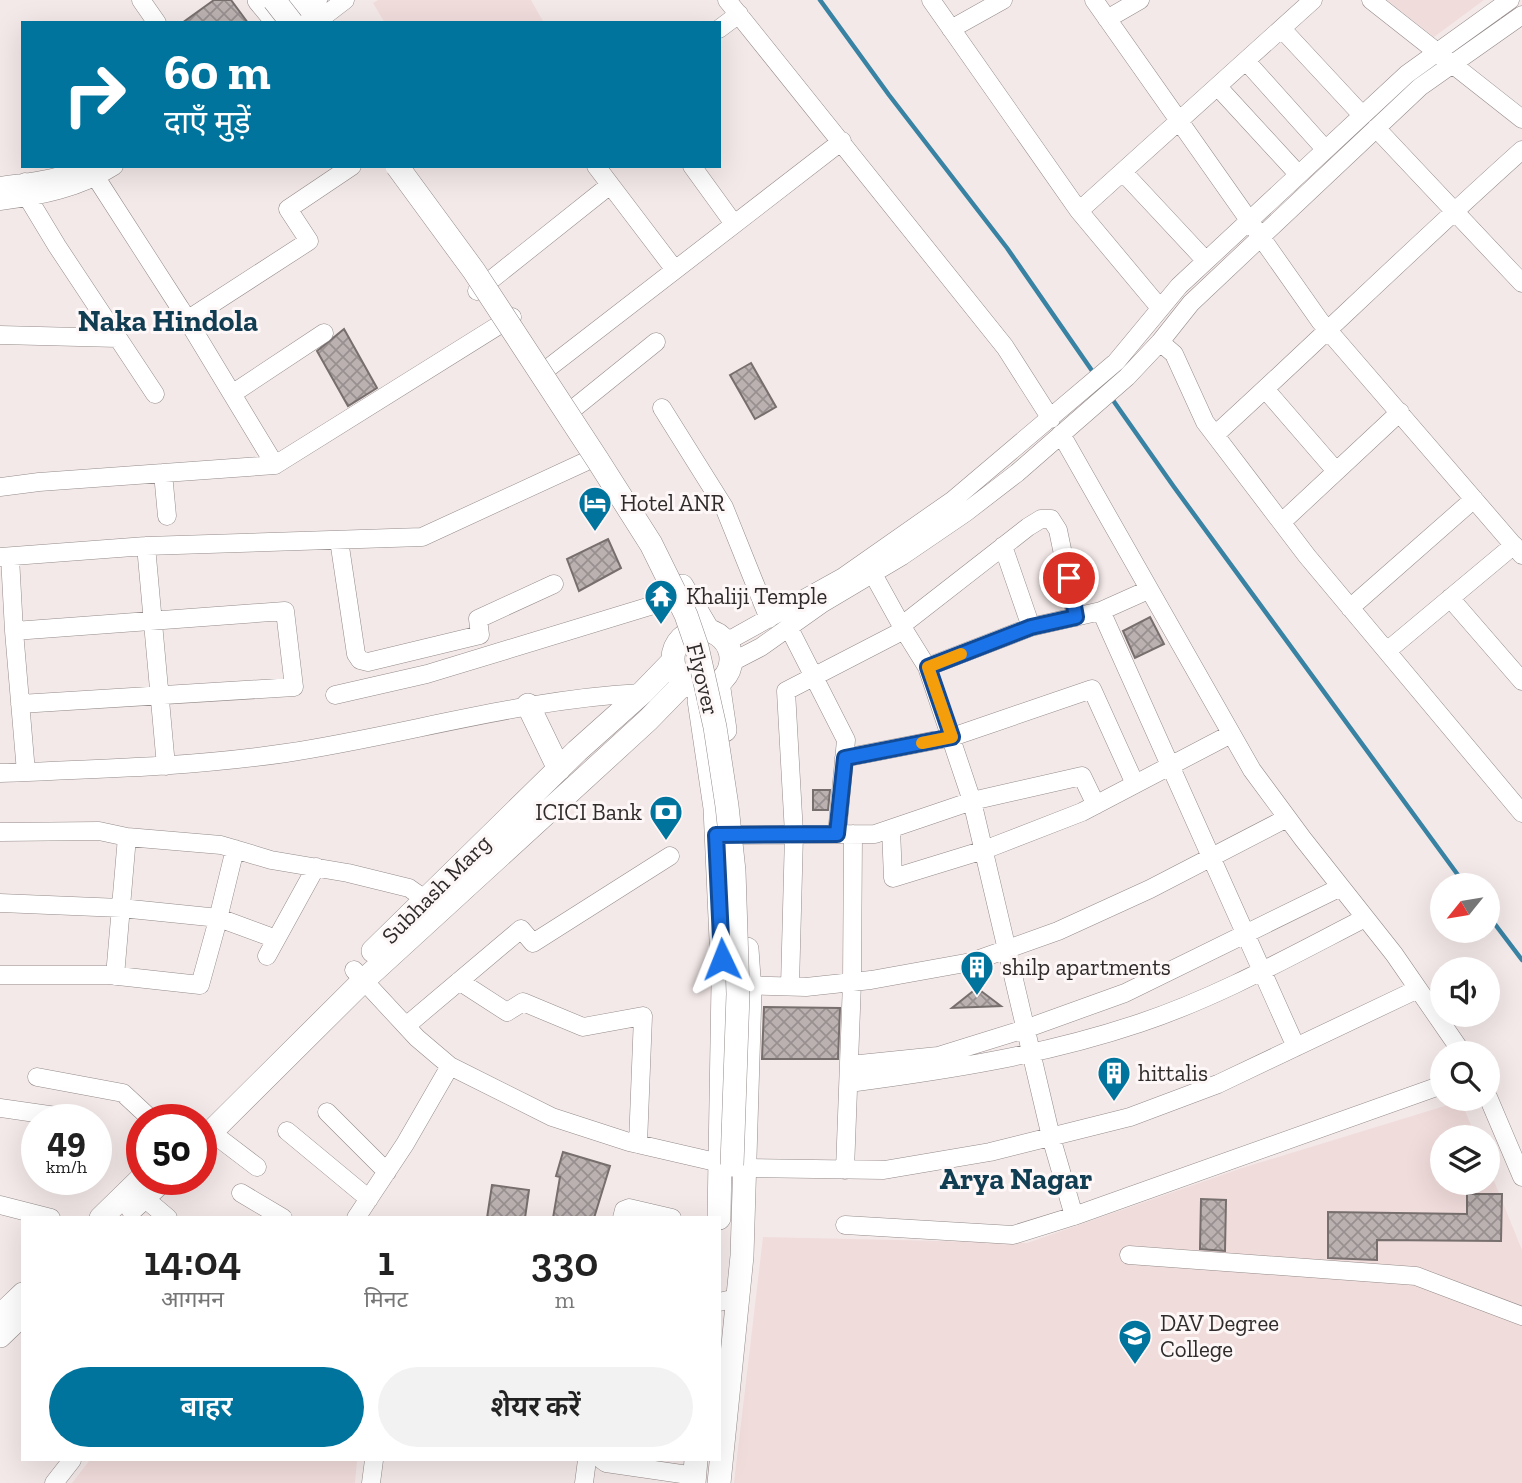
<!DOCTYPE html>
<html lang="hi">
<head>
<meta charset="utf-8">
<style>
	:root { --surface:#fff; --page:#f2f2f2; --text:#222; --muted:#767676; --accent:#00749d }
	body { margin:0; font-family:"Zilla Slab","Noto Sans Devanagari",serif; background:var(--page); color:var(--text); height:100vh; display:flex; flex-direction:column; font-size:26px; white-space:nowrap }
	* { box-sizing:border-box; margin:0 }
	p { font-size:23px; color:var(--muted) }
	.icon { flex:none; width:38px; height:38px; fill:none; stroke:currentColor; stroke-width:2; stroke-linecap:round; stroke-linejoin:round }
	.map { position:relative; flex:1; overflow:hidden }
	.sheet { position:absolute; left:21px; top:1216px; width:700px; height:245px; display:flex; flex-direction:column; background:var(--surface); border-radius:0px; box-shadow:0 7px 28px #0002 }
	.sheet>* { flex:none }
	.hud { position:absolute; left:21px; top:21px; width:700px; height:147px; border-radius:0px; box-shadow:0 7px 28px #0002; background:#00749d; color:#fff; overflow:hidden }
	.needle { width:46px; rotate:240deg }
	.controls { position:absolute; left:1430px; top:873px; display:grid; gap:14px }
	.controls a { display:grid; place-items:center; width:70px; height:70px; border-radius:50%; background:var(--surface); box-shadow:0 7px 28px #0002; font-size:35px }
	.speed { position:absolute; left:21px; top:1104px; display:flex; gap:14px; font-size:35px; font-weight:700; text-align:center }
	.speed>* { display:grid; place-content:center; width:91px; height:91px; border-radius:50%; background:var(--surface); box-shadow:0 7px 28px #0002; line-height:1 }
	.speed small { font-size:18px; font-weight:400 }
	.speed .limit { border:10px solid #d22; background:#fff; color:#111 }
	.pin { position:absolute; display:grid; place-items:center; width:60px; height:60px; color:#fff; margin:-30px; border:4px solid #fff; border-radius:50%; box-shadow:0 2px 7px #0007 }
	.me { position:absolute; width:77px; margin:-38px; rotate:358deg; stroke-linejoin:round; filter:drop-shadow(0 0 5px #0008) }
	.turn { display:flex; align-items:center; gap:24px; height:147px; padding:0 28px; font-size:32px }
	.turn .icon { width:91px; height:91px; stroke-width:2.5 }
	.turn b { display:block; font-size:49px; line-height:60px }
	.eta { display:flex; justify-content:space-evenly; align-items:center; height:119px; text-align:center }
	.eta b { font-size:42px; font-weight:600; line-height:49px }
	.primary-button { display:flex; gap:14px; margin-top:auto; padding:14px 28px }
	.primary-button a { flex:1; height:80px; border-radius:42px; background:var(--accent); color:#fff; font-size:28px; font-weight:600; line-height:80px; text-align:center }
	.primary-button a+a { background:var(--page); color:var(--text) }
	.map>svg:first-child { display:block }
	.built { fill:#f0dcdb }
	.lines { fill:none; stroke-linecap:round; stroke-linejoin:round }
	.stream { stroke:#3882a3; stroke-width:4.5 }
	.building { fill:url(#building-cross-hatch); stroke:#776e6e; stroke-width:2 }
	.minor-casing { stroke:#948b8a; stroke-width:19 }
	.major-casing { stroke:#948b8a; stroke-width:24 }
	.minor { stroke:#fff; stroke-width:18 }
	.major { stroke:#fff; stroke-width:23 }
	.major-bridge-casing { stroke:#948b8a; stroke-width:24; stroke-linecap:butt }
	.major-bridge { stroke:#fff; stroke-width:23 }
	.route-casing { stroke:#114b97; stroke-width:18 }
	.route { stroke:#1a73e8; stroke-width:12 }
	.slow { stroke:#f59e0b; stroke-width:12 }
	.labels { text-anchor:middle; stroke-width:6; stroke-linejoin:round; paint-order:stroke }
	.poi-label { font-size:23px; fill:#2f2b2b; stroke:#fef7f7; text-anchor:start }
	.street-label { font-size:23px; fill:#2f2b2b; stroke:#fef7f7 }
	.district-label { font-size:30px; font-weight:bold; fill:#103d52; stroke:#fef7f7 }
</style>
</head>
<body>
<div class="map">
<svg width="1522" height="1483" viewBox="0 0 1522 1483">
	<defs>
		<pattern id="building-cross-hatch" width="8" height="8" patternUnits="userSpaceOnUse" patternTransform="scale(1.75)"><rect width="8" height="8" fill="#bbb1b1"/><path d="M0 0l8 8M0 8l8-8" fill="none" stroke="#989090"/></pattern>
	</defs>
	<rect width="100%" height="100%" fill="#f4e9e9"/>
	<!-- built -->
	<path class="built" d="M 378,0 L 531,0 L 544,23 L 385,23 L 373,3 Z
		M 1387,0 L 1484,0 L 1434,37 Z
		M 1461,1101 L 1476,1137 L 1442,1138 L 1442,1183 L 1488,1183 L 1488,1166 L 1522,1250 L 1522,1483 L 734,1483 L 763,1237 L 1027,1243 L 1242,1168 Z
		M 90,1460 L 357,1460 L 355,1483 L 72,1483 Z"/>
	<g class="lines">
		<!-- stream -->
		<path class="stream" d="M 820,0 L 889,95 L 1007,248 L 1095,375
			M 1110,396 L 1174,487 L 1466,886
			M 1488,915 L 1522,960"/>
	</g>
	<!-- building -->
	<path class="building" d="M 214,0 L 231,0 L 248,23 L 182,23 Z
		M 344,329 L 377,388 L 348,406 L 317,351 Z
		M 751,363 L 776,407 L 755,419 L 730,375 Z
		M 608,539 L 621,568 L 579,591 L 567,559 Z
		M 1150,617 L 1164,644 L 1135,658 L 1123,631 Z
		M 813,790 L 830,790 L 828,810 L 813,810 Z
		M 977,988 L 1001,1006 L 952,1008 Z
		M 764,1007 L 840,1008 L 838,1059 L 762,1059 Z
		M 563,1152 L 610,1166 L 594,1218 L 553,1218 L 560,1177 L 556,1176 Z
		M 492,1185 L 529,1190 L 525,1218 L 487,1218 Z
		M 1467,1194 L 1502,1194 L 1501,1241 L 1377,1240 L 1377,1260 L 1328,1258 L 1328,1212 L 1467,1214 Z
		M 1201,1199 L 1226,1200 L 1225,1251 L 1200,1249 Z"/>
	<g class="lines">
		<defs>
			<path id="minor" d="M 141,0 L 157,23
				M 727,0 L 1005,347 L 1051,419
				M 931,0 L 1079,211 L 1160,308
				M 1094,0 L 1320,321 L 1522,555
				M 1371,0 L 1522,119
				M 1107,19 L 1140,0
				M 287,21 L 318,0
				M 315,23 L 345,0
				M 719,29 L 739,14
				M 951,29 L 1003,0
				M 1282,29 L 1362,115
				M 1246,61 L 1325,149
				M 1218,87 L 1298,174
				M 1376,128 L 1522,283
				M 596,166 L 675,270
				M 692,166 L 734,224
				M 1123,172 L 1206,261
				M 95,176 L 180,308 L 275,465
				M 25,182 L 28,198 L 57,246 L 155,394
				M 0,186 C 27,182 60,180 85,166
				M 0,201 C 40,196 80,188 114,166
				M 1079,211 L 1313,0
				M 477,291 L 610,185
				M 187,320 L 309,241 L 288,209 L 352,166
				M 0,335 L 118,338
				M 1160,342 L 1174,354 L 1205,422 L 1307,556 L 1522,813
				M 547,369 L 842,141
				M 1265,389 L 1336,471
				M 232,394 L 324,333
				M 662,408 L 724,507 L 769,619
				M 573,409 L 656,342
				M 1061,434 L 1252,770 L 1303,839 L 1394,954 L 1463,1054
				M 1215,435 C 1318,341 1418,243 1522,150
				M 163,473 L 167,516
				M 0,487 L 39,482 L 275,465 L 512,317
				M 1282,522 L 1400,412
				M 339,540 L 356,654 L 360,660 L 368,662 L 480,635 L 478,619 L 554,584
				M 146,546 L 166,766
				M 1003,546 L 1031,627
				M 0,557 L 146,546 L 422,537 L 589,460
				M 10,557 L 14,631 L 26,772
				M 873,574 L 904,630 L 927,667 L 972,801 L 1051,1137 L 1074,1216
				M 1450,598 L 1522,681
				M 1350,608 L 1474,499
				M 1101,611 L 1296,1047
				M 901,626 L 1028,527 L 1041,519 L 1051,519 L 1058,530 L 1076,617
				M 789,628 L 846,740 L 837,834
				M 14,631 L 285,611 L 294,687 L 20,704
				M 726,642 L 843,577 L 953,500 L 1116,362 L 1179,286 L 1407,74 L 1510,0
				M 1387,651 L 1514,545
				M 730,663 L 761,647 L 823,603 L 902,556 L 965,513 L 1017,473 L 1127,377 L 1160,342 L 1191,303 L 1420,87 L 1522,15
				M 927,667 L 1031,627 L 1101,611 L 1148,590
				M 335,695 L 427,674 L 670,600
				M 844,758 L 952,737 L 1092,689 L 1135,784
				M 0,773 C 96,769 191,767 286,753 C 405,735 521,699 642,693
				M 891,829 L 893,878 L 984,850 L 1082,812 L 1231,734
				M 0,832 L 99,831 L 127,837 L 221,845 L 271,860 L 348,873 L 409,888 L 426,900
				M 720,835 L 875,834 L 972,801 L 1082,776 L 1096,805
				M 0,903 L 121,908 L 219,918 L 276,939
				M 267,956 L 316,867
				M 354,970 L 417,1038 L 450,1066 L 552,1117 L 629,1142 L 720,1163
				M 0,975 L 109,975 L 200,985 L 216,927 L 235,849
				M 115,976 L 127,837
				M 459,981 L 507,1012 L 523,1002 L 583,1027 L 643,1016 L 638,1144
				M 737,985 L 806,987 L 871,980 L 971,962 L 1058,931 L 1150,889 L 1287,818
				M 790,986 L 794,834 L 786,691 L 904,630
				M 406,1026 L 521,929 L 533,943 L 670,856
				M 850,1065 L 938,1056 L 1025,1029 L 1125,993 L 1341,887
				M 37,1077 L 123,1093 L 152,1120
				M 849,1083 C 948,1070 1045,1055 1140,1023 C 1218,997 1291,956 1365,918
				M 1488,1097 L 1522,1177
				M 0,1108 L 70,1118
				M 327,1112 L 387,1172
				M 287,1131 L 369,1199
				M 211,1132 L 257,1167
				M 745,1168 L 884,1170 L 990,1152 L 1130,1117 L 1218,1084 L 1418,989
				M 845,1170 L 852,982 L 853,834
				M 136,1191 L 168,1218
				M 241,1193 L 283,1218
				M 0,1205 L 51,1218
				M 356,1218 L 405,1144 L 450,1066
				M 622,1218 L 624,1210 L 629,1208 L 672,1218
				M 845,1225 L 1013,1235 L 1074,1216 L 1442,1085
				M 1129,1255 L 1416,1276 L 1522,1316
				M 719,1302 L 737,1298
				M 602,1460 L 606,1463 L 695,1476
				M 54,1483 L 72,1460
				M 371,1483 L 374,1460
				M 584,1483 L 587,1460"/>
			<path id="major" d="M 259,0 L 278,23
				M 287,0 L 306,23
				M 682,586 L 708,630
				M673 659a29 29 0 1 1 58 0a29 29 0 1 1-58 0Z
				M 718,682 L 725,730
				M 699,700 L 715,808 L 723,984 L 719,1218
				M 528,705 L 559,769
				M 373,951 L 577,751 L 642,693 L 673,661
				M 201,1142 L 364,980 L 648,720 L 685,682
				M 132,1208 L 163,1180
				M 101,1218 L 142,1178
				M 0,1316 L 23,1294
				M 0,1336 L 23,1314
				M 694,1483 L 696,1460
				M 719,1483 L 742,1256 L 750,992 L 747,949"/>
		</defs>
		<!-- minor casing -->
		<use href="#minor" class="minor-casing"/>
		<!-- major casing -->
		<use href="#major" class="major-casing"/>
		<!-- minor -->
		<use href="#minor" class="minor"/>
		<!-- major -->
		<use href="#major" class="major"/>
		<defs>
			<path id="major-bridge" d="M 274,0 L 292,23
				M 397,166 L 474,271 L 597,459 L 651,544 L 686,615 L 697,647 L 715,727 L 727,806 L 734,871 L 738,994 L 732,1165"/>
		</defs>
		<!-- major-bridge casing -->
		<use href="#major-bridge" class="major-bridge-casing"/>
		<!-- major-bridge -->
		<use href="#major-bridge" class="major-bridge"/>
	</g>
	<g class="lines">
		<defs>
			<path id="route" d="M 722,959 L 716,835 L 837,834 L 845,758 L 952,737 L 928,667 L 1031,627 L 1076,617 L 1069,578"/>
		</defs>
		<!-- route casing -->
		<use href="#route" class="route-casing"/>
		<!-- route -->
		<use href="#route" class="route"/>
		<!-- slow -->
		<path class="slow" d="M 922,743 L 952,737 L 928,667 L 961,654"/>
	</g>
	<!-- icons -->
	<defs>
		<symbol id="hotel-pin" viewBox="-11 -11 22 30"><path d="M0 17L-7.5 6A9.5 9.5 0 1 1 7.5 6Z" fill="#00749d" stroke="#fef7f7"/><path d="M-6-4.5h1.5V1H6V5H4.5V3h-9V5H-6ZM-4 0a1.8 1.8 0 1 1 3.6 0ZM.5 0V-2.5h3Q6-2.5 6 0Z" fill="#fff"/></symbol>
		<symbol id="temple-pin" viewBox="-11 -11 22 30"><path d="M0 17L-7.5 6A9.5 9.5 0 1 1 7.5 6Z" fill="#00749d" stroke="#fef7f7"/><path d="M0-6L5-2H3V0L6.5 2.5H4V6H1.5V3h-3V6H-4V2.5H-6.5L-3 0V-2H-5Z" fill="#fff"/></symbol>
		<symbol id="bank-pin" viewBox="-11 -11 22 30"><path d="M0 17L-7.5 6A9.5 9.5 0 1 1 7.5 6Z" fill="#00749d" stroke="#fef7f7"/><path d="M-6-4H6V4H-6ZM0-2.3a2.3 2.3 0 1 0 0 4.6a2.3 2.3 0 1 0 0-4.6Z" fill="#fff"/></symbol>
		<symbol id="building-pin" viewBox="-11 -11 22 30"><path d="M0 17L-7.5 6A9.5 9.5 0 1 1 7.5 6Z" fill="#00749d" stroke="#fef7f7"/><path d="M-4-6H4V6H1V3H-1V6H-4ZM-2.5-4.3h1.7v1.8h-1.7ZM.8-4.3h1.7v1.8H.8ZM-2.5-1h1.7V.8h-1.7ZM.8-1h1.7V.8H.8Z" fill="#fff"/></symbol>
		<symbol id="university-pin" viewBox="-11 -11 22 30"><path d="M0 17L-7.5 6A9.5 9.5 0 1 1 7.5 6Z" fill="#00749d" stroke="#fef7f7"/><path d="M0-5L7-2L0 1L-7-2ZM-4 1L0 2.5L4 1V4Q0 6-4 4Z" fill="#fff"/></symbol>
	</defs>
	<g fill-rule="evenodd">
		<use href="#hotel-pin" x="576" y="484" width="38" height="52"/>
		<use href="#temple-pin" x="642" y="577" width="38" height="52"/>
		<use href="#bank-pin" x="647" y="793" width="38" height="52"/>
		<use href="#building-pin" x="958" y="948" width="38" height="52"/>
		<use href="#building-pin" x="1095" y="1054" width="38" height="52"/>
		<use href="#university-pin" x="1116" y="1317" width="38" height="52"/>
	</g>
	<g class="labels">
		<!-- poi labels -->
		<g class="poi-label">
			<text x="620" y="511">Hotel ANR</text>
			<text x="686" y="604">Khaliji Temple</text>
			<text x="642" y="820" text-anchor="end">ICICI Bank</text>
			<text x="1002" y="975">shilp apartments</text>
			<text x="1138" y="1081">hittalis</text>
			<text x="1160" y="1331">DAV Degree<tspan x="1160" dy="26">College</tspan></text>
		</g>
		<!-- street labels -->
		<g class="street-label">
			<text transform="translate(703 679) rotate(76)" y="8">Flyover</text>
			<text transform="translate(436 889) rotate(-45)" y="8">Subhash Marg</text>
		</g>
		<!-- district labels -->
		<g class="district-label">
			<text x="168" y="331">Naka Hindola</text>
			<text x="1016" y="1189">Arya Nagar</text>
		</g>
	</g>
</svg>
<div class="controls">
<a><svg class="needle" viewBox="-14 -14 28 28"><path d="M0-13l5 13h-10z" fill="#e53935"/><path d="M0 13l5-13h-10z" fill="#767676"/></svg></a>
<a><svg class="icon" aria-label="sound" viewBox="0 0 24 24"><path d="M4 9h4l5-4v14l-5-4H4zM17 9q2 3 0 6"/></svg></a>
<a><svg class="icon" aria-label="search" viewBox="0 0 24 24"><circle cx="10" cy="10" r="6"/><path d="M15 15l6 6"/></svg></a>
<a><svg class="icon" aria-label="layers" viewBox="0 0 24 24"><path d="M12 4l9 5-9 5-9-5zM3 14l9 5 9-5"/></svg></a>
</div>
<div class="speed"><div>49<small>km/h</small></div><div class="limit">50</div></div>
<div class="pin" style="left:1069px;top:578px;background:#d93025"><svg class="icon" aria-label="arrive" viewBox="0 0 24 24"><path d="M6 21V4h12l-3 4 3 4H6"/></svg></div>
<svg class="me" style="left:722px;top:959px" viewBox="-20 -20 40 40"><path d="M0-17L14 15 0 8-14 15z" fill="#1a73e8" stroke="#fff" stroke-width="4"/></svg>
<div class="hud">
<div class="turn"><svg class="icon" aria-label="right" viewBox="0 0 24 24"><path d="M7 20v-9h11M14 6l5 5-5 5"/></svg><div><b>60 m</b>दाएँ मुड़ें</div></div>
</div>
<section class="sheet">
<div class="eta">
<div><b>14:04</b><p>आगमन</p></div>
<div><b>1</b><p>मिनट</p></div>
<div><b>330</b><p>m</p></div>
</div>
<div class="primary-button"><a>बाहर</a><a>शेयर करें</a></div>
</section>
</div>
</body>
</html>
